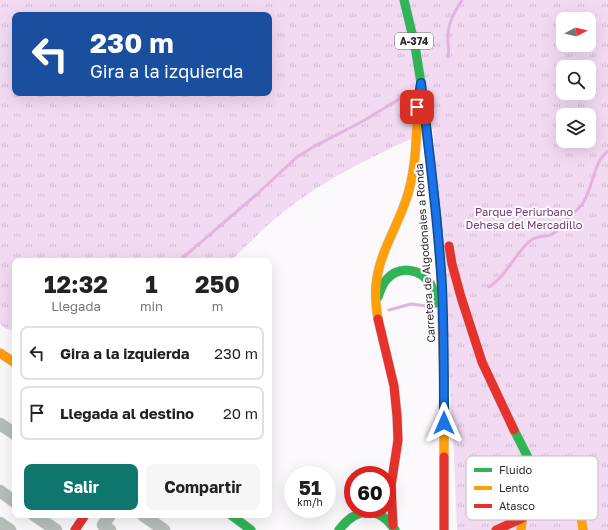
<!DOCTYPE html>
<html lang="es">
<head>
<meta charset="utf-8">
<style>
	:root { --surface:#fff; --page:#f6f6f6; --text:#222; --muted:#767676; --line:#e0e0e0; --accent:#0f766e }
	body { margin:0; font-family:"Golos Text",sans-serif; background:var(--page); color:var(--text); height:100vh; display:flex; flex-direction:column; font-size:15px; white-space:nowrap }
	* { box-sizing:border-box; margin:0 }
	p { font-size:13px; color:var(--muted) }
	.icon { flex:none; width:22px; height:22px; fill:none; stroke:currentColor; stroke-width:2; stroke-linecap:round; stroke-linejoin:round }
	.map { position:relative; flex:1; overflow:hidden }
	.details { position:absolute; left:12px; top:258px; width:260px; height:260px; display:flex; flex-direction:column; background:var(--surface); border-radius:8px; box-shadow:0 4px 16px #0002 }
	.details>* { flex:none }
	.guide { position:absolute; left:12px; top:12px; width:260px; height:84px; border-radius:8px; box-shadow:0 4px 16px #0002; background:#1a4fa0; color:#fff; overflow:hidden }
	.needle { width:26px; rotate:83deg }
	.controls { position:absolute; left:556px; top:12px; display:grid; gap:8px }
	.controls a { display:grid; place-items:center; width:40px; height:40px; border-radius:8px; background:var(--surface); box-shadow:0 4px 16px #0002; font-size:20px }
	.speed { position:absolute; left:284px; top:466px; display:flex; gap:8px; font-size:20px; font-weight:700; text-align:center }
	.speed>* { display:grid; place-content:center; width:52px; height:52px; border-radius:50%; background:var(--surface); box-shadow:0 4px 16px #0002; line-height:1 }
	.speed small { font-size:10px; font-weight:400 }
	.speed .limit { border:6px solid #d22; background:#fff; color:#111 }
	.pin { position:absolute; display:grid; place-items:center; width:34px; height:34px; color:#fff; margin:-17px; border-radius:8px; box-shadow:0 2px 6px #0006 }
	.me { position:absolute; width:44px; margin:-22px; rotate:0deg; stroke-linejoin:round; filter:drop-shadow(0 0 3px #0008) }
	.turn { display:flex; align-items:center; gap:14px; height:84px; padding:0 12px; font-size:18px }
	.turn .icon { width:52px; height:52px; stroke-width:2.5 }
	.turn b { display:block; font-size:28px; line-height:34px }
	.eta { display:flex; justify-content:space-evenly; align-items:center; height:68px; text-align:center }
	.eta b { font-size:24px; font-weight:700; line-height:28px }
	.button { display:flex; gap:8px; margin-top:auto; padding:8px 12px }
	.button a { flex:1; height:46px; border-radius:8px; background:var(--accent); color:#fff; font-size:16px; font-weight:700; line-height:46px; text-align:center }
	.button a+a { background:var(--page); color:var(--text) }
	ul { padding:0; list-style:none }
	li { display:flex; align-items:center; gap:12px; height:54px; margin:0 8px 6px; padding:0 4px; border:2px solid var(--line); border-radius:8px }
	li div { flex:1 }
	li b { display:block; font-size:15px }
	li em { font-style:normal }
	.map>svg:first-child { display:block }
	.park { fill:url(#park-tufts); fill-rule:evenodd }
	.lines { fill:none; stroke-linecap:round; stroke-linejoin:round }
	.stream { stroke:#e0b6e1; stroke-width:3 }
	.street-casing { stroke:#d7d4d7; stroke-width:13 }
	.fast-casing { stroke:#d7d4d7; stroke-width:10 }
	.slow-casing { stroke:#d7d4d7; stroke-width:10 }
	.jam-casing { stroke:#d7d4d7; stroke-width:10 }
	.street { stroke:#b7beb9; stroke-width:12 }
	.fast { stroke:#30b455; stroke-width:9 }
	.slow { stroke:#ff9f0a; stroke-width:9 }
	.jam { stroke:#e5322d; stroke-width:9 }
	.route-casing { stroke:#114b97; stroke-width:10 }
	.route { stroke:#1a73e8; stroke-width:7 }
	.labels { text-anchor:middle; stroke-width:4; stroke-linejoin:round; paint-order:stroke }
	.shield { fill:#fff; stroke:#6f686f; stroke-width:1 }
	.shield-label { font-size:10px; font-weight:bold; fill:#312831 }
	.park-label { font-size:11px; fill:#79357d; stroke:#fff }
	.street-label { font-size:11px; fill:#312831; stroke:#fff }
	.key { fill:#fff; stroke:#c1bec1; stroke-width:1 }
	.key-label { font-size:11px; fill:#312831 }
</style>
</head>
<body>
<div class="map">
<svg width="608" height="530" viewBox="0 0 608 530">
	<defs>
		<pattern id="park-tufts" width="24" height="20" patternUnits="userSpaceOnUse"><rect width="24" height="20" fill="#f2daf3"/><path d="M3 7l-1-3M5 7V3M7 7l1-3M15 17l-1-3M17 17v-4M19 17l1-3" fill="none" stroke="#d0bbd1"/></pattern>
	</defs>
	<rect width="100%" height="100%" fill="#fcf9fc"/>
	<!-- park -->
	<path class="park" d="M 0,0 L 608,0 L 608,530 L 457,530 L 453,434 L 433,129 C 382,152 331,175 286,210 C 266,225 249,244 230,261 L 15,261 L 15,330 L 6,329 L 0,324 ZM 15,15 L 269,15 L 269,93 L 15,93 ZM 563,19 L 589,19 L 589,45 L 563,45 ZM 563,67 L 589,67 L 589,93 L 563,93 ZM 563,115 L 589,115 L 589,141 L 563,141 Z"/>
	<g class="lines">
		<!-- stream -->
		<path class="stream" d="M 448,57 C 450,49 447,43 448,35 C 448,22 456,10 462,0
			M 179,261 L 256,195 L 297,157 L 315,146 L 365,120 L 399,99 L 406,93
			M 489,287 C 507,276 514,254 530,241 C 535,236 543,237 550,235 C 559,232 563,222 570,216 C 574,212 580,208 583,203 C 593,188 593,162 608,151
			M 389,310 L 411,304 L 427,306"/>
		<defs>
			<path id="street" d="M 0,424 L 15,434
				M 0,491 L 15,502
				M 34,515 L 56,530
				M 110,515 L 103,525 L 110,530
				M 143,515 L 164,530
				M 0,523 L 10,530"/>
			<path id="fast" d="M 404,0 L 415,46 L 421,83 L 437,219 L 441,276
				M 378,297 C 380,291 382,285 386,280 C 399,265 421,268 431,285 C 434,290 435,297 436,303
				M 514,430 L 541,483 L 557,498
				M 231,515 L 251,530
				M 339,530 C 356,507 379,505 395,530"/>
			<path id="slow" d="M 441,276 L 444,379 L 444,457
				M 378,319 C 376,307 375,296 376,285 C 379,251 401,222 409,190 C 415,168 416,146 417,123
				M 0,353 L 15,363
				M 361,512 L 366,509
				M 521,530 C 522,521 523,514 529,507 C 544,493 571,498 580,515 C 582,519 582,525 583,530"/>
			<path id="jam" d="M 449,246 L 452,264 L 461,297 L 482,362 L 514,430
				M 378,319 L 394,386 L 397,416 L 398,440 L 391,486 L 393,525
				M 444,457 L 444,530
				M 75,530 L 85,515
				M 496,530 L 523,518"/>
		</defs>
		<!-- street casing -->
		<use href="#street" class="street-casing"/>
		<!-- fast casing -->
		<use href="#fast" class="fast-casing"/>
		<!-- slow casing -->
		<use href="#slow" class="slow-casing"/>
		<!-- jam casing -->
		<use href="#jam" class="jam-casing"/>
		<!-- street -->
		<use href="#street" class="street"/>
		<!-- fast -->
		<use href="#fast" class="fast"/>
		<!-- slow -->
		<use href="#slow" class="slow"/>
		<!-- jam -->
		<use href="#jam" class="jam"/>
	</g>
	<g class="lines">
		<defs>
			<path id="route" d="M 417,107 L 421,83 C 429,151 438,218 442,286 C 444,332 444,377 444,423"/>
		</defs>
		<!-- route casing -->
		<use href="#route" class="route-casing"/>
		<!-- route -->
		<use href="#route" class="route"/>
	</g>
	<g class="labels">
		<!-- shield labels -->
		<rect class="shield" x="395" y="33" width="38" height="16" rx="3"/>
		<g class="shield-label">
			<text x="414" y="45">A-374</text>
		</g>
		<!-- park labels -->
		<g class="park-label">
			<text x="524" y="216">Parque Periurbano<tspan x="524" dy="13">Dehesa del Mercadillo</tspan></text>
		</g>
		<!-- street labels -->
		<g class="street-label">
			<text transform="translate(425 253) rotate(-94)" y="4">Carretera de Algodonales a Ronda</text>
		</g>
	</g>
	<!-- legend -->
	<rect x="466" y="456" width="132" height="64" rx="6" class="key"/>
	<rect x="474" y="468" width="18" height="4" fill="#30b455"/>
	<rect x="474" y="486" width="18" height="4" fill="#ff9f0a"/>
	<rect x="474" y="504" width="18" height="4" fill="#e5322d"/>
	<g class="key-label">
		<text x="499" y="474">Fluido</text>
		<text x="499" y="492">Lento</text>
		<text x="499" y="510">Atasco</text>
	</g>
</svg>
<div class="controls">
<a><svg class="needle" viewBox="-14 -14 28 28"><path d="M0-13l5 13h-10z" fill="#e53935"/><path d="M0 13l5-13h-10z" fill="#767676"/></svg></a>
<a><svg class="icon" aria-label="search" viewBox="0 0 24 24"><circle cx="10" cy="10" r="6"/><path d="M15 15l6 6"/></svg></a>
<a><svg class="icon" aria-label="layers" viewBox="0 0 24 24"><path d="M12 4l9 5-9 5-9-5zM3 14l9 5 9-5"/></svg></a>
</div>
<div class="speed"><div>51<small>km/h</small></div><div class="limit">60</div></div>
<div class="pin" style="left:417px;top:107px;background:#d93025"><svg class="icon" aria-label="arrive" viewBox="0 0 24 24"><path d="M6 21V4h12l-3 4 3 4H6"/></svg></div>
<svg class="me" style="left:444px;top:423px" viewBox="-20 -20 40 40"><path d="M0-17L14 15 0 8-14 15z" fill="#1a73e8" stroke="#fff" stroke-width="4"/></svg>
<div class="guide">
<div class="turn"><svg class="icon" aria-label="left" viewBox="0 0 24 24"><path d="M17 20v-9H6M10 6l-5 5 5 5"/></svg><div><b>230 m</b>Gira a la izquierda</div></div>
</div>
<section class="details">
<div class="eta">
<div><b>12:32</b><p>Llegada</p></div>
<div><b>1</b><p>min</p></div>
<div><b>250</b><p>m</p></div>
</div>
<ul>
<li><svg class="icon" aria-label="left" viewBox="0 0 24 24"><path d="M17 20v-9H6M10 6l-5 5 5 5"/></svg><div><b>Gira a la izquierda</b></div><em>230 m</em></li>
<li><svg class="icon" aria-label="arrive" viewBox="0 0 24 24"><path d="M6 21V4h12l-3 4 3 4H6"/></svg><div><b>Llegada al destino</b></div><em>20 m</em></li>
</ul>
<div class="button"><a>Salir</a><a>Compartir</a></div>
</section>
</div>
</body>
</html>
